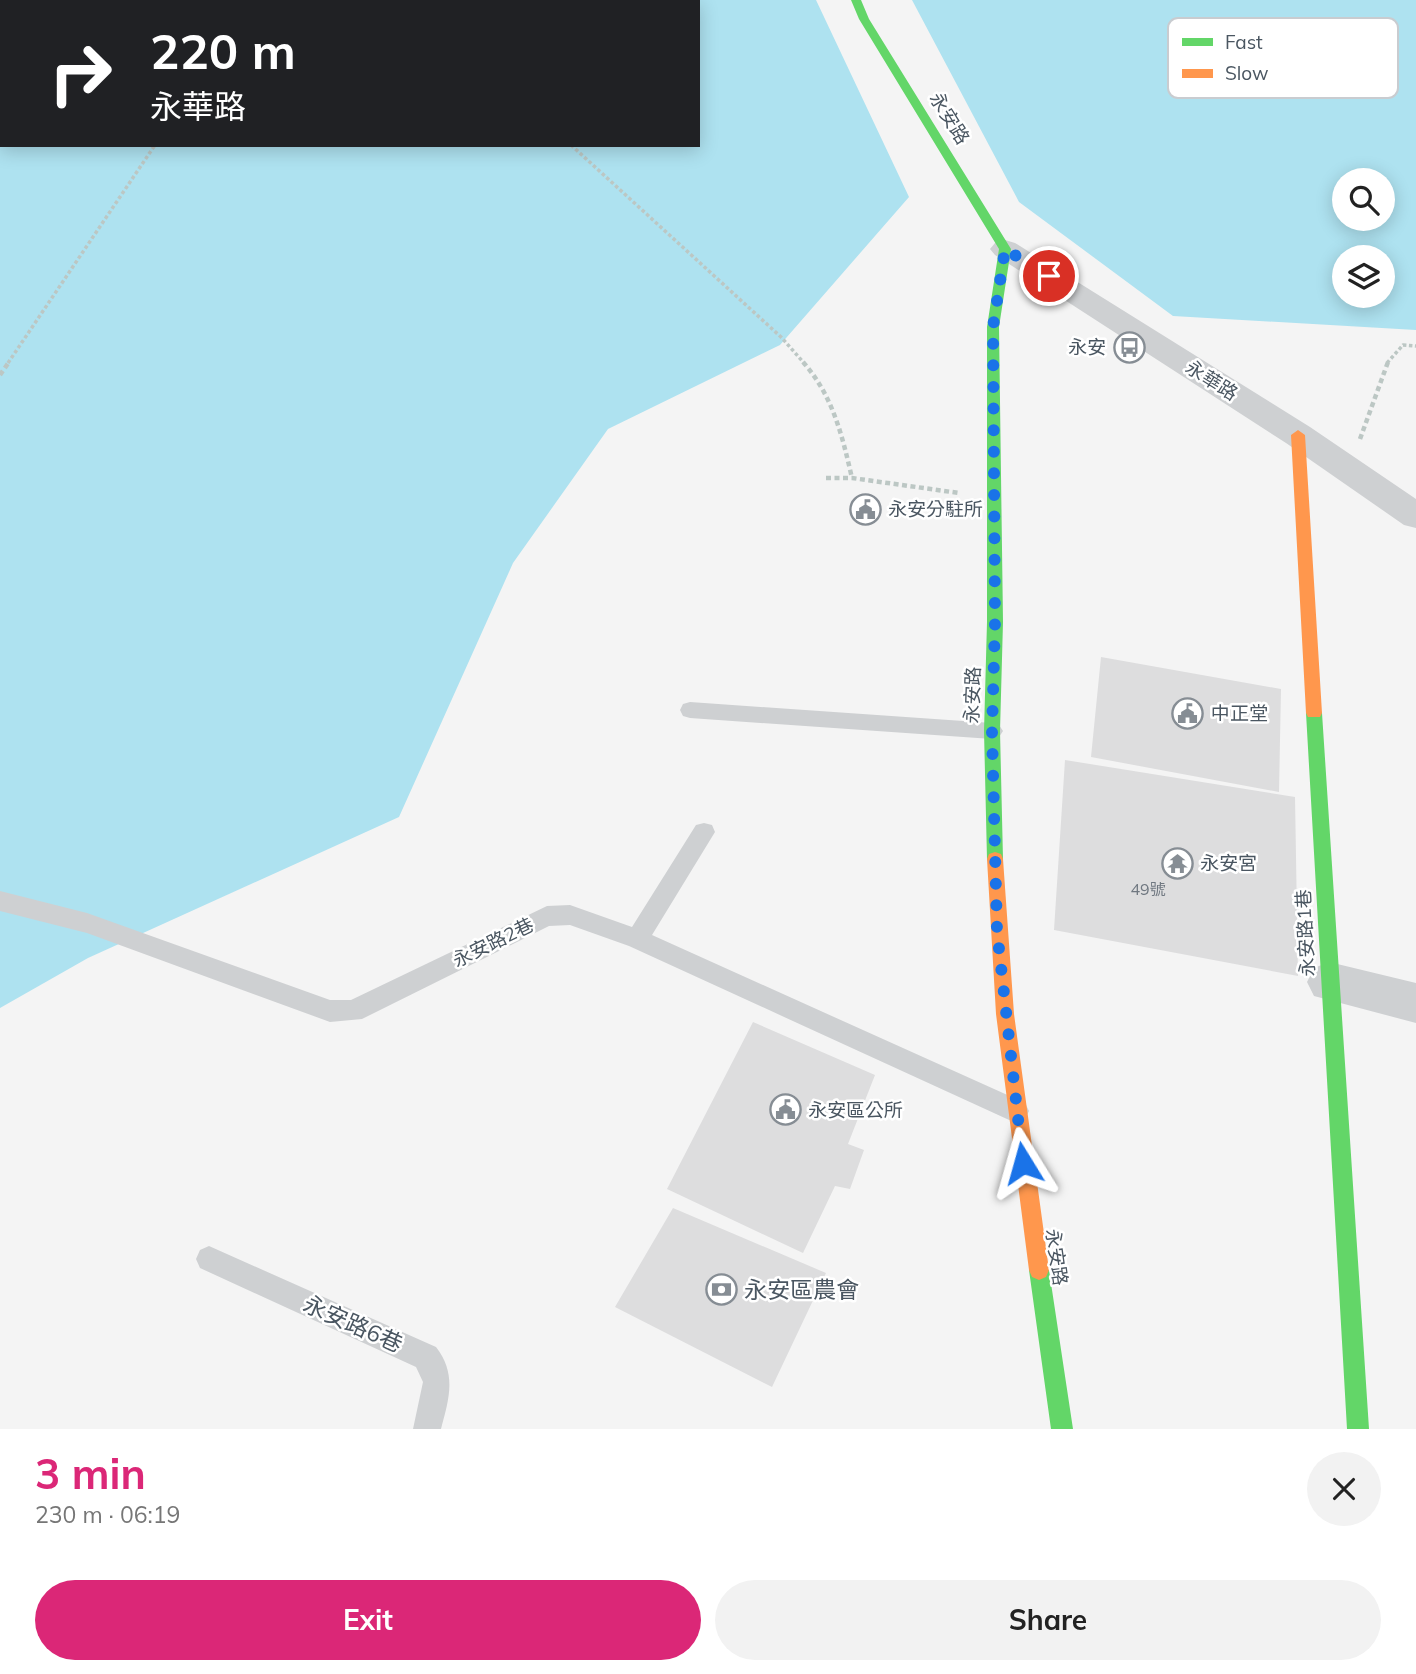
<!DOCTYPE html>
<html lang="en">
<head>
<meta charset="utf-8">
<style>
	:root { --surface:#fff; --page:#f2f2f2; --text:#222; --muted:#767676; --accent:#db2777 }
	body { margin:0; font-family:Mulish,"Noto Sans TC",sans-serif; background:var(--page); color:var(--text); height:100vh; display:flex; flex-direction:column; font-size:26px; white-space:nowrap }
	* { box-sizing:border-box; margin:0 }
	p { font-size:23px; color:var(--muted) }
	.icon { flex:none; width:38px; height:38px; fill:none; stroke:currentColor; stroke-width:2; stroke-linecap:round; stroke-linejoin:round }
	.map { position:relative; height:1429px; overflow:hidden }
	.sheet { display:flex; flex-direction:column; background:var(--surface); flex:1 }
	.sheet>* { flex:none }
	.banner { position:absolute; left:0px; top:0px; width:700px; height:147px; box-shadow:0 4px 18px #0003; background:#202124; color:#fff; overflow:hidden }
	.controls { position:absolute; left:1332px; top:168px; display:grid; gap:14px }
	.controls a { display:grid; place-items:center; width:63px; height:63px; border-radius:50%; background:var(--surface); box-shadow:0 4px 18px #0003; font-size:35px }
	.pin { position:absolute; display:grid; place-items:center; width:60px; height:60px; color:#fff; margin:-30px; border:4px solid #fff; border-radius:50%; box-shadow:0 2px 7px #0007 }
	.me { position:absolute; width:77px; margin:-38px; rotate:352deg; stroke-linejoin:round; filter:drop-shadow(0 0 5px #0008) }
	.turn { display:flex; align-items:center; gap:24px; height:147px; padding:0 35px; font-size:32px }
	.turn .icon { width:91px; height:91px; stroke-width:2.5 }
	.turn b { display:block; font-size:49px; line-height:60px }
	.round { display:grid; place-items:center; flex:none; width:74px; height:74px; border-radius:37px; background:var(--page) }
	.head { display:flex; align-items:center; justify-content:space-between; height:119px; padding:0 35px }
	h1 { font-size:42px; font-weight:700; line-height:52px; color:var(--accent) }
	.action { display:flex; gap:14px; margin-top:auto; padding:14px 35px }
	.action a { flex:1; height:80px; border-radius:42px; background:var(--accent); color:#fff; font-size:28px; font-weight:700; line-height:80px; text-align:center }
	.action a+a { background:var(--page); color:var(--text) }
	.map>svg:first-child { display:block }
	.water { fill:#aee2f0; fill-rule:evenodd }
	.building { fill:#ddddde }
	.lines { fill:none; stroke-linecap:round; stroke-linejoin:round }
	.path-far1 { stroke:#bcc7c4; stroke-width:3.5; stroke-dasharray:3.5 2.5; stroke-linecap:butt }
	.path { stroke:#bcc7c4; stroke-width:4.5; stroke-dasharray:5 3.5; stroke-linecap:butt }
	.lane { fill:#ced0d2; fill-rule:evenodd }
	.street { fill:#ced0d2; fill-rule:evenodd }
	.fast { fill:#63d668; fill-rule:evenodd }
	.slow { fill:#ff974d; fill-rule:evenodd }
	.route { stroke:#1a73e8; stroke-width:12; stroke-dasharray:0 21.6 }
	.labels { text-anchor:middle; stroke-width:5; stroke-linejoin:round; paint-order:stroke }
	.number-label { font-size:16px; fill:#707881 }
	.street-label { font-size:19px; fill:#4a5661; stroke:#fff }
	.poi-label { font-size:19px; fill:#4a5661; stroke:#fff; text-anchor:start }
	.near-poi-label { font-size:23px; fill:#4a5661; stroke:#fff; text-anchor:start }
	.near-street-label { font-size:23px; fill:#4a5661; stroke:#fff }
	.key { fill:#fff; stroke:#c9ccd0; stroke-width:2 }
	.key-label { font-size:19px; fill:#4a5661 }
</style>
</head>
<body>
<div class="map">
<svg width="1416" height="1429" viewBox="0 0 1416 1429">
	<rect width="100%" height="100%" fill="#f4f4f4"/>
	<!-- water -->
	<path class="water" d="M 0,0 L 816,0 L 909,197 L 780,345 L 608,429 L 513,563 L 399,817 L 88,958 L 0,1008 ZM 2,2 L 698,2 L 698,145 L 2,145 Z
		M 912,0 L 1416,0 L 1416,330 L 1173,316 L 1019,202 ZM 1382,180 L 1382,219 L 1344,219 L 1344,180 ZM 1382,257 L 1382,296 L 1344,296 L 1344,257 Z"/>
	<!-- building -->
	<path class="building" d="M 1101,657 L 1281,689 L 1279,792 L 1091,757 Z
		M 1065,760 L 1295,797 L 1298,976 L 1054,930 Z
		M 753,1022 L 875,1075 L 848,1144 L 864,1150 L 850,1189 L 835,1186 L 803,1253 L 667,1189 Z
		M 673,1208 L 826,1273 L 772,1387 L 615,1307 Z"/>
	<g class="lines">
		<!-- path-far1 -->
		<path class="path-far1" d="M 399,0 L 402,2
			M 571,145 L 781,337 L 804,363
			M 8,363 L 155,145
			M 1387,363 L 1403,345 L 1416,346"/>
		<!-- path -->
		<path class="path" d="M 803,362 C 833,396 842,435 852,478
			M 0,375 L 9,362
			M 1360,439 L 1388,362
			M 826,478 L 852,478 L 959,493"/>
		<!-- lane -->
		<path class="lane" d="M 690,702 L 992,723 L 999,725 L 1003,731 L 999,737 L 992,739 L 690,718 L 683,716 L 680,710 L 683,704 Z
			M 704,823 L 712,825 L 715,832 L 652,935 L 1025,1103 L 1029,1111 L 1025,1119 L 1016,1123 L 1007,1119 L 629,946 L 570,925 L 549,926 L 362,1019 L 330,1022 L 87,933 L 0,911 L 0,891 L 87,913 L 330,1000 L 351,1000 L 547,906 L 570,905 L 632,927 L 696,825 Z
			M 209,1246 L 436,1347 C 457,1374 449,1399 441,1429 L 413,1429 L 423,1382 L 416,1367 L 200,1268 L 196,1259 L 200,1250 Z"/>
		<!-- street -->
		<path class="street" d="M 1005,240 L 1015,243 L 1310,427 L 1416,499 L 1416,528 L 1404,525 L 1286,443 L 995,255 L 990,249 L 995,243 Z
			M 1329,962 L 1416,983 L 1416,1023 L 1314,996 L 1307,982 L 1314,968 Z"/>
		<!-- fast -->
		<path class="fast" d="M 851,0 L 861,0 L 869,19 L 1011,249 L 999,327 L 1003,622 L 1000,731 L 1003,859 L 1001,864 L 995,866 L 989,864 L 987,859 L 984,731 L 987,622 L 987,327 L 999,249 L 859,19 Z
			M 1314,707 L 1320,709 L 1322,713 L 1369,1429 L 1347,1429 L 1306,713 L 1308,709 Z
			M 1039,1260 L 1046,1263 L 1049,1270 L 1073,1429 L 1051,1429 L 1029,1270 L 1032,1263 Z"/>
		<!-- slow -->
		<path class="slow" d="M 1298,430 L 1305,435 L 1322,713 L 1320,717 L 1308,717 L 1306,713 L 1291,435 Z
			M 995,852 L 1001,854 L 1003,859 L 1014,1014 L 1049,1270 L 1046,1277 L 1039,1280 L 1032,1277 L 1029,1270 L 996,1014 L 987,859 L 989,854 Z"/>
	</g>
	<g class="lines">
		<!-- route -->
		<path class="route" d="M 1023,1163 L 997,931 L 992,732 L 995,622 L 993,327 L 1005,249 L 1049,276"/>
	</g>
	<!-- icons -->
	<defs>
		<symbol id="bus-ring" viewBox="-11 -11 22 22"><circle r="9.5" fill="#fff" stroke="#868d94" stroke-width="1.5"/><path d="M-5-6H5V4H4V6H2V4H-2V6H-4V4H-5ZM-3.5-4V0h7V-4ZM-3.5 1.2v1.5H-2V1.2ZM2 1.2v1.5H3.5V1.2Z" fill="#868d94"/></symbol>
		<symbol id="civic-ring" viewBox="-11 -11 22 22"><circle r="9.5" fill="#fff" stroke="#868d94" stroke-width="1.5"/><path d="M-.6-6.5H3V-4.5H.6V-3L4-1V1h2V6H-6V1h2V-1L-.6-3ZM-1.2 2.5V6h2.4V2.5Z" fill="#868d94"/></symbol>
		<symbol id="temple-ring" viewBox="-11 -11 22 22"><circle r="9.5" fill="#fff" stroke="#868d94" stroke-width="1.5"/><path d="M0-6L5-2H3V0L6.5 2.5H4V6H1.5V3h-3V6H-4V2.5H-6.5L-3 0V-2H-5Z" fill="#868d94"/></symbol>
		<symbol id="bank-ring" viewBox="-11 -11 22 22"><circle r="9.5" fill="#fff" stroke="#868d94" stroke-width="1.5"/><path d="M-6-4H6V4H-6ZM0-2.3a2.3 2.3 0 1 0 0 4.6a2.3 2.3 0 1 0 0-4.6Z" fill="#868d94"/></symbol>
	</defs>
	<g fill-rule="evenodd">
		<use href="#bus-ring" x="1112" y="330" width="35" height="35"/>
		<use href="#civic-ring" x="848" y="492" width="35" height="35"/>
		<use href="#civic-ring" x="1170" y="696" width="35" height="35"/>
		<use href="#temple-ring" x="1160" y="846" width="35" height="35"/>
		<use href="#civic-ring" x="768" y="1092" width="35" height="35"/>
		<use href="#bank-ring" x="704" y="1272" width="35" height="35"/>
	</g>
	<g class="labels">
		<!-- number labels -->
		<g class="number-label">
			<text x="1148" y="895">49號</text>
		</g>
		<!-- street labels -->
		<g class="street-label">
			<text transform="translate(950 118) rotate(58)" y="7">永安路</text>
			<text transform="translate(1212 380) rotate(32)" y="7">永華路</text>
			<text transform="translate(972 695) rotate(-88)" y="7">永安路</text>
			<text transform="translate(1305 933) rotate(-93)" y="7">永安路1巷</text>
			<text transform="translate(493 942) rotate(-26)" y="7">永安路2巷</text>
			<text transform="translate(1057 1257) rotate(82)" y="7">永安路</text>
		</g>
		<!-- poi labels -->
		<g class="poi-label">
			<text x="1106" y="354" text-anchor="end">永安</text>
			<text x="888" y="516">永安分駐所</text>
			<text x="1211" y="720">中正堂</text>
			<text x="1200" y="870">永安宮</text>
			<text x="808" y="1117">永安區公所</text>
		</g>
		<!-- near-poi labels -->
		<g class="near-poi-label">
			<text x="744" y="1298">永安區農會</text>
		</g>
		<!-- near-street labels -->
		<g class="near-street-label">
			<text transform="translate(353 1324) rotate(24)" y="8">永安路6巷</text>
		</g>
	</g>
	<!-- legend -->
	<rect x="1168" y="18" width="230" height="80" rx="10" class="key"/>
	<rect x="1182" y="38" width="31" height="8" fill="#63d668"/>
	<rect x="1182" y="69" width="31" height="9" fill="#ff974d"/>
	<g class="key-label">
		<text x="1225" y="49">Fast</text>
		<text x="1225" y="80">Slow</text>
	</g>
</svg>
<div class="controls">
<a><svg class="icon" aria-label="search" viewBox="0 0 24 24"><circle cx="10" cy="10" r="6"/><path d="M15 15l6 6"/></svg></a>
<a><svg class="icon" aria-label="layers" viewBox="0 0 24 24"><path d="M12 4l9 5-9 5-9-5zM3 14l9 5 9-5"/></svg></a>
</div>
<div class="pin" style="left:1049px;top:276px;background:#d93025"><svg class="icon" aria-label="arrive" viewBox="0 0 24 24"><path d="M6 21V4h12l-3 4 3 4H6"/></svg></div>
<svg class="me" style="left:1023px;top:1163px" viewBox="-20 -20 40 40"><path d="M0-17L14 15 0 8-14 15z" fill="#1a73e8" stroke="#fff" stroke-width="4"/></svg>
<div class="banner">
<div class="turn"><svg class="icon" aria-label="right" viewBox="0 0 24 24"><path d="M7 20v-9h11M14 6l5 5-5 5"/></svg><div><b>220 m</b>永華路</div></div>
</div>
</div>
<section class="sheet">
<div class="head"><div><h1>3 min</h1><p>230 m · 06:19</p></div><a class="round"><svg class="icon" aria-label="close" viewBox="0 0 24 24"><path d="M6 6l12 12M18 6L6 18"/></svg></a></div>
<div class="action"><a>Exit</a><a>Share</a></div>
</section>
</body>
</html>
